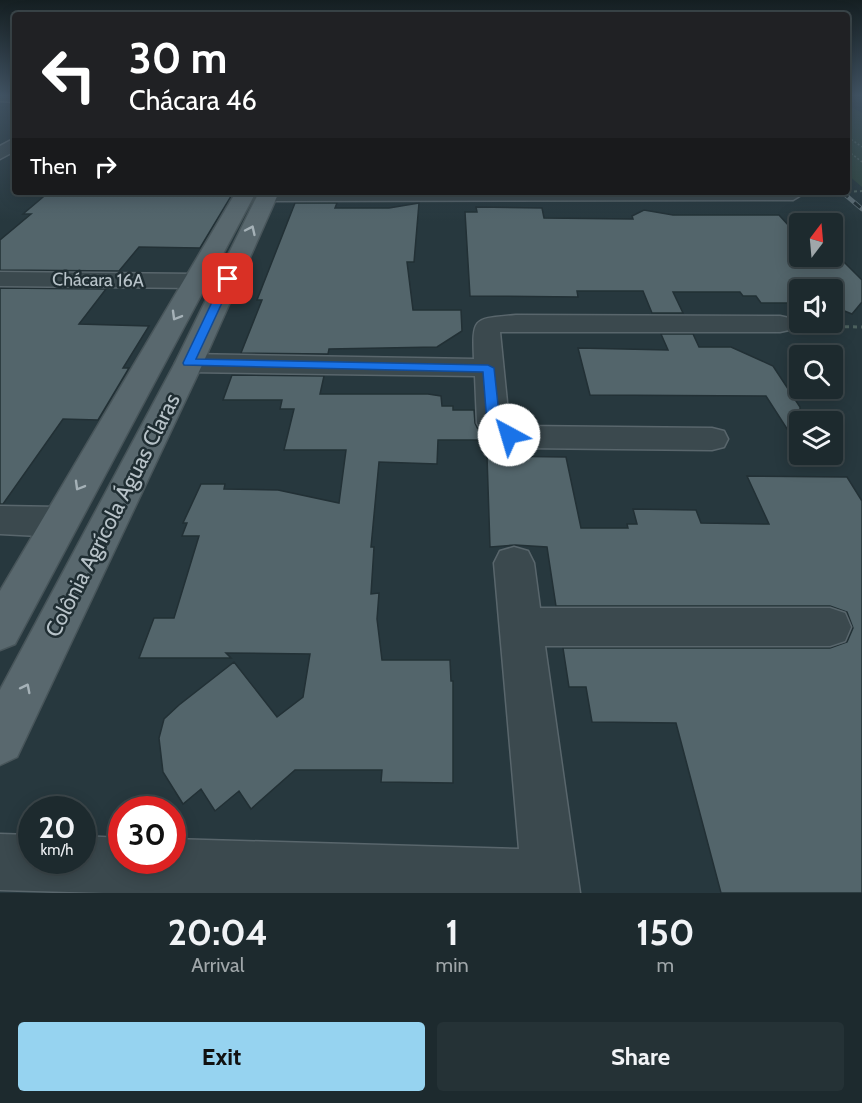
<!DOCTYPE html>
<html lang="en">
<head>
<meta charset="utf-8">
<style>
	:root { --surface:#1d2a2e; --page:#253236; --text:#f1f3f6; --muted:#a0a7aa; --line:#3b464a; --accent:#96d3f0 }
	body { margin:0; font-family:Cabin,sans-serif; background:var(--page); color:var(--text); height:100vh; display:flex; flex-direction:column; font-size:22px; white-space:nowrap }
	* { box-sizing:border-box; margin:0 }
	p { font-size:20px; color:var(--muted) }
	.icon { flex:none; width:33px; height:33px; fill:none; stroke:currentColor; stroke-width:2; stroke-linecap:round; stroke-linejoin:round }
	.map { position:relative; height:893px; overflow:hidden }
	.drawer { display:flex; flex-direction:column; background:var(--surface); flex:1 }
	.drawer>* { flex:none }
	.banner { position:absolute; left:12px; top:12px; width:838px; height:183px; border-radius:6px; box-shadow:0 3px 15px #0003,0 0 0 2px var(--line); background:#202124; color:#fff; overflow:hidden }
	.needle { width:39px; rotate:16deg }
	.tools { position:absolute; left:789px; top:213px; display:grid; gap:12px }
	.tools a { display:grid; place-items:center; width:54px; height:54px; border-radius:6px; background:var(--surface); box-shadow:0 3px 15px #0003,0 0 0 2px var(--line); font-size:30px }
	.speed { position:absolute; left:18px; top:796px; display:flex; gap:12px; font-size:30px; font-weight:700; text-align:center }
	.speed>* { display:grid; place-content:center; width:78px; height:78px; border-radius:50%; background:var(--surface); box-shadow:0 3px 15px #0003,0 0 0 2px var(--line); line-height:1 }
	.speed small { font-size:15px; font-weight:400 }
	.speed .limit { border:9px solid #d22; background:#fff; color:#111 }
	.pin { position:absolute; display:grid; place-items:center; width:51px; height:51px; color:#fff; margin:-26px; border-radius:12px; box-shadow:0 3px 9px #0006 }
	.me { position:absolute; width:66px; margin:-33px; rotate:321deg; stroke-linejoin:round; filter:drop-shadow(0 0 4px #0008) }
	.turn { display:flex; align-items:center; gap:21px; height:126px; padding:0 18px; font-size:27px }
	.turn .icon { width:78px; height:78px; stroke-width:2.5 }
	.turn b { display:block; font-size:42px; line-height:51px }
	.then { display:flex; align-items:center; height:57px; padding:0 18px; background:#0003; gap:12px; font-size:22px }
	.eta { display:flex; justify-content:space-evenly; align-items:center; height:102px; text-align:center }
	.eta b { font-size:36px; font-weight:700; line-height:42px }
	.cta { display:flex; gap:12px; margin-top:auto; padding:12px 18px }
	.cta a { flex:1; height:69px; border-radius:6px; background:var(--accent); color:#111; font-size:24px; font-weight:700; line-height:69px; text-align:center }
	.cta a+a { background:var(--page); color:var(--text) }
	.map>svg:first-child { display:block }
	.green { fill:#2f463f }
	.building { fill:#53656b; stroke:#223035; stroke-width:1.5 }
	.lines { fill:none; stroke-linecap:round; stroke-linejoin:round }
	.minor-casing { stroke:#59666c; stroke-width:3 }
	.major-casing { stroke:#48555a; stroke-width:3 }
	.path-far2 { stroke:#4e625f; stroke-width:1.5; stroke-dasharray:2 2; stroke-linecap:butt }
	.path-far1 { stroke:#4e625f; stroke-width:2; stroke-dasharray:3 3; stroke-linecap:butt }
	.path { stroke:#4e625f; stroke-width:3; stroke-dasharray:4 4; stroke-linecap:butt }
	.minor { fill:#3b494e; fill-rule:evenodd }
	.major { fill:#59686e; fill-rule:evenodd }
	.rail-casing { stroke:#5e6e75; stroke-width:4.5 }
	.rail { stroke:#202e33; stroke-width:3; stroke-dasharray:8; stroke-linecap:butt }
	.oneway { stroke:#a5b1b7 }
	.route { fill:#1a73e8; stroke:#114b97; stroke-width:1.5 }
	.labels { text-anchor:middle; stroke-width:5; stroke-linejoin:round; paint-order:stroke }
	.far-street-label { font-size:18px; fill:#b8c3c9; stroke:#202e33 }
	.street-label { font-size:22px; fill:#b8c3c9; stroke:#202e33 }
</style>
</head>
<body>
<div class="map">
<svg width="862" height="893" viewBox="0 0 862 893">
	<rect width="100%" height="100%" fill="#27383e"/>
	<!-- green -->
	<path class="green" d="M 848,105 L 862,113 L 862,187 L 848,175 Z"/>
	<!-- building -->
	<path class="building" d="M 49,192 L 129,193 L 233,193 L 200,248 L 139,247 L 119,271 L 0,270 L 0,240 L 31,214 L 23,214 Z
		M 295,203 L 337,203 L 335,208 L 389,208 L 419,203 L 414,262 L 407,262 L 413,310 L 461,310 L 462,331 L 437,347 L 329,349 L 328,354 L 241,353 L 262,300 L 257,300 Z
		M 476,207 L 542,208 L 544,218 L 633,219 L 632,216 L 644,210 L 673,215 L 779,215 L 800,238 L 800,256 L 832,256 L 832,250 L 862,280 L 862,302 L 852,314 L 832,306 L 832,290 L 800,290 L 800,303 L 761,303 L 756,296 L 743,296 L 740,292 L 673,292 L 683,313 L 652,313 L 643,291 L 577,291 L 578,297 L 470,296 L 465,212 L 477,212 Z
		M 0,288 L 106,289 L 79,324 L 149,326 L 123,368 L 129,368 L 98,420 L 63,419 L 3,504 L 0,504 Z
		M 661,334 L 693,334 L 699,347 L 731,347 L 773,366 L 800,407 L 800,449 L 766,396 L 590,395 L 578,348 L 668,350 Z
		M 232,375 L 324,376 L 320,394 L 428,394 L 441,396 L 442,406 L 453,406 L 453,410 L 474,410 L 475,423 L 483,440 L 438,440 L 437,464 L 379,462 L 371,547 L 374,547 L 371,594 L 379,593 L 377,619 L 382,660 L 450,660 L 451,681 L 453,681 L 453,783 L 381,782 L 382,770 L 295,770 L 251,809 L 239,791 L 215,811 L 201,789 L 183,804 L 163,772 L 159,738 L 164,719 L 179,705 L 234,662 L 277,717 L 303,697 L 310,654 L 226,653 L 231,658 L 139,658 L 154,618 L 174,618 L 199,536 L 182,536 L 187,523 L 183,523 L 201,484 L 225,484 L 224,489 L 278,490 L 339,503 L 346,450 L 284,450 L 294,409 L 280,409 L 282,400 L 223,400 Z
		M 487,456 L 566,457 L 581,528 L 628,528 L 627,524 L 637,524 L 633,509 L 696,510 L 701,523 L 769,524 L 747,476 L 847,477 L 862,501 L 862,893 L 721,893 L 676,723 L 592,722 L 586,687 L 569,687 L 563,648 L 830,648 L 847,642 L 853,628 L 847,612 L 830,606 L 556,606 L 547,547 L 515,545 L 490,547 Z"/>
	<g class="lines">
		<defs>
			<path id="minor" d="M 0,96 L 15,96 L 15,102 L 0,101 Z
				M 15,138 L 15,151 L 0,159 L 0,146 Z
				M 259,192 L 801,192 L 803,194 L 793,200 L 267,201 L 260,199 L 257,195 Z
				M 0,272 L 196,274 L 204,276 L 208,281 L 204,286 L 196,288 L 0,286 Z
				M 516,315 L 780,316 L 789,318 L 793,324 L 789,330 L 780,332 L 500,332 L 509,422 L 522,426 L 712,428 L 724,431 L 728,439 L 724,447 L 712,450 L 522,448 L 486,438 L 477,423 L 475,376 L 189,372 L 179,369 L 175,363 L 179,357 L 189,354 L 474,359 C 472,316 474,319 516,315 Z
				M 0,506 L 59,507 L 72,512 L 78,522 L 72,532 L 59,537 L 0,534 Z
				M 514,547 L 528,551 L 534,563 L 540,608 L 830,608 L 845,613 L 851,627 L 845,641 L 830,646 L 545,646 L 580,893 L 104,893 L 0,890 L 0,834 L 32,835 L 32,861 L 82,861 L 82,836 L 122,838 L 122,861 L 172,861 L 172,839 L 519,849 L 494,563 L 500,551 Z"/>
			<path id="major" d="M 236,192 L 256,192 L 15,644 L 0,650 L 0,591 Z
				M 259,192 L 279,192 L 203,363 L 17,757 L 0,765 L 0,690 L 175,363 Z"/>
		</defs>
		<!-- minor casing -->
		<use href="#minor" class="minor-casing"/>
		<!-- major casing -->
		<use href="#major" class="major-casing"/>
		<!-- path-far2 -->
		<path class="path-far2" d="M 848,137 L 862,147
			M 848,151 L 862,162"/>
		<!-- path-far1 -->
		<path class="path-far1" d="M 848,192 L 862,191
			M 815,193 L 841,192"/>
		<!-- path -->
		<path class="path" d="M 805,326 L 862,327"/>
		<!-- minor -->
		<use href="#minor" class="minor"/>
		<!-- major -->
		<use href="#major" class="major"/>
		<defs>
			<path id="rail" d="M 842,192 L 862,209"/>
		</defs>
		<!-- rail casing -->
		<use href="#rail" class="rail-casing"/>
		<!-- rail -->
		<use href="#rail" class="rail"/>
	</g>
	<!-- one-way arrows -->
	<defs><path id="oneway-chevron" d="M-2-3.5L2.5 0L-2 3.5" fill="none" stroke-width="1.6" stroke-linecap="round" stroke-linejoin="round" transform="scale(1.5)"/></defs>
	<g class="oneway">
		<use href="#oneway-chevron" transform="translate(251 230) rotate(-65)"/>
		<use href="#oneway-chevron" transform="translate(176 316) rotate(120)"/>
		<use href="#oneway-chevron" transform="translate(79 486) rotate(120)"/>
		<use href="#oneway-chevron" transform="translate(26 688) rotate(-63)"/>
	</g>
	<!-- sky -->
	<linearGradient id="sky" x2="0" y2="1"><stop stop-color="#151f22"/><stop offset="0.43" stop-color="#415363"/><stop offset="1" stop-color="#415363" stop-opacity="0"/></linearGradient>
	<rect width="862" height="221" fill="url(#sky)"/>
	<!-- route -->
	<path class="route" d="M 228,276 L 233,279 L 196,359 L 488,365 L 494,368 L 500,423 L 502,428 L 516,435 L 509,440 L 490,430 L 487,423 L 483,372 L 184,365 L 183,363 L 223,279 Z"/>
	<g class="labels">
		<!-- far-street labels -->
		<g class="far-street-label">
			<text transform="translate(98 280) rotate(1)" y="6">Chácara 16A</text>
		</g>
		<!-- street labels -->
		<g class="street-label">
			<text transform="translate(112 515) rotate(-63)" y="8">Colônia Agrícola Águas Claras</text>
		</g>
	</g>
</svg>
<div class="tools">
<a><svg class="needle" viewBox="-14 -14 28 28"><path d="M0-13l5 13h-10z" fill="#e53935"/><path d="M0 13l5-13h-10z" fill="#a0a7aa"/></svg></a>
<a><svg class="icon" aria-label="sound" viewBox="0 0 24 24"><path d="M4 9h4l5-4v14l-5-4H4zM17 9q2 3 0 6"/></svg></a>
<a><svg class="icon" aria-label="search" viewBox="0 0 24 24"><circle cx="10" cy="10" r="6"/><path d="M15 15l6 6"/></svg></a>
<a><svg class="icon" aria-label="layers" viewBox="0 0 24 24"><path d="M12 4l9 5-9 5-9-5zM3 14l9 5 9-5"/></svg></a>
</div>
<div class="speed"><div>20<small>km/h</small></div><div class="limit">30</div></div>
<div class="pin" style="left:228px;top:279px;background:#d93025"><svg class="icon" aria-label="arrive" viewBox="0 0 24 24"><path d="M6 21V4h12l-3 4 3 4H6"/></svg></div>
<svg class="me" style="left:509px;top:435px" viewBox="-20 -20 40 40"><circle r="19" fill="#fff"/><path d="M0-13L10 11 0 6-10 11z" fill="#1a73e8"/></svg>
<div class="banner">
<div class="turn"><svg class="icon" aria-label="left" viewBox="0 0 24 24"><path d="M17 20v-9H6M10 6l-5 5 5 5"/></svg><div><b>30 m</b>Chácara 46</div></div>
<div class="then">Then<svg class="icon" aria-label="right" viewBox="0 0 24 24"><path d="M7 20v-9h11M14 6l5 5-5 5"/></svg></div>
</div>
</div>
<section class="drawer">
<div class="eta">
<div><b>20:04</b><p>Arrival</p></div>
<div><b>1</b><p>min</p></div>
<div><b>150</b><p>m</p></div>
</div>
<div class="cta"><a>Exit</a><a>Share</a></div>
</section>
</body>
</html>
